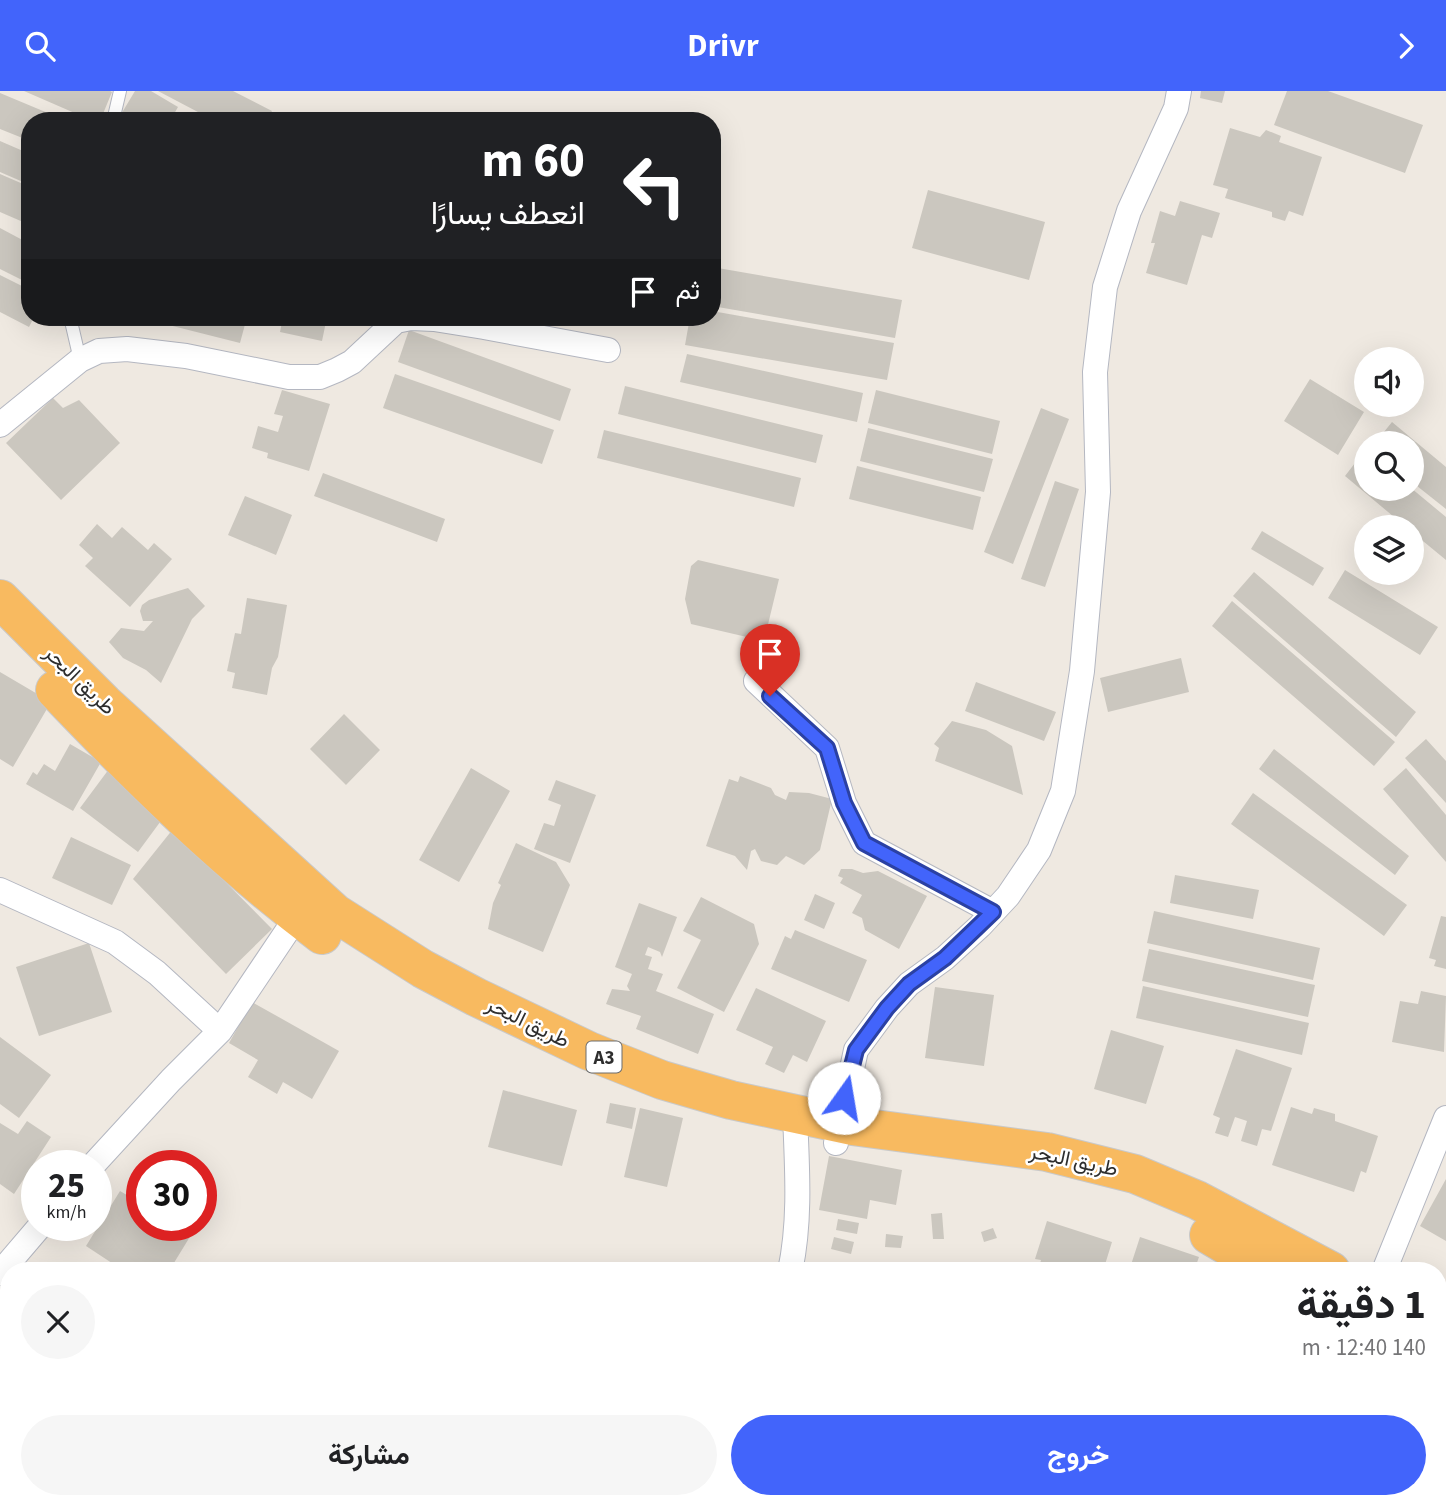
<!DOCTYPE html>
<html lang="ar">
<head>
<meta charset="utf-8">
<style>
	:root { --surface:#fff; --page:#f6f6f6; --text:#202124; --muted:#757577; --accent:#4264fb }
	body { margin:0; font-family:"Source Sans 3",Vazirmatn,sans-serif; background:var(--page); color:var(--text); direction:rtl; height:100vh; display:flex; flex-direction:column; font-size:26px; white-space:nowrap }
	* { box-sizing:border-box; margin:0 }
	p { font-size:23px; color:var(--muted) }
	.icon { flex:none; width:38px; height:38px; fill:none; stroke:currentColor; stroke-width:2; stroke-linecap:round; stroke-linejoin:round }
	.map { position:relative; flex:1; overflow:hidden; direction:ltr }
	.drawer { position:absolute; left:0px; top:1171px; width:1447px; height:247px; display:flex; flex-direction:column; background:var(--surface); border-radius:28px 28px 0 0; box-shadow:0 7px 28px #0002; direction:rtl }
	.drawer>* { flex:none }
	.top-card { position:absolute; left:21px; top:21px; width:700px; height:214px; border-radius:28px; box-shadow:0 7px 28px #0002; direction:rtl; background:#202124; color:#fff; overflow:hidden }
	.buttons { position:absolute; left:1354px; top:256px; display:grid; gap:14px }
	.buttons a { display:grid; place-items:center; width:70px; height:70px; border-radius:50%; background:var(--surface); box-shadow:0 7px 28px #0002; font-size:35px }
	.speed { position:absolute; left:21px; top:1059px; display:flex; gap:14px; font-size:35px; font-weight:700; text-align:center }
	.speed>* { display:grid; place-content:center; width:91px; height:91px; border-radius:50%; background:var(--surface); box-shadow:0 7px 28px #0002; line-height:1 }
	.speed small { font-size:18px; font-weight:400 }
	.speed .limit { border:10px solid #d22; background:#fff; color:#111 }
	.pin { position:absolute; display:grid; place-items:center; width:60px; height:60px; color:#fff; margin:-72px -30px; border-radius:50% 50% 50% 0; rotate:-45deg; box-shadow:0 0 7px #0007 }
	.pin .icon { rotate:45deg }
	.me { position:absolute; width:77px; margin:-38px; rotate:13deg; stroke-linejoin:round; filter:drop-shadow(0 0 5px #0008) }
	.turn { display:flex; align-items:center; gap:24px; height:147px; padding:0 21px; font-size:32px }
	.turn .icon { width:91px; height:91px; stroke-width:2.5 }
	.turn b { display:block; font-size:49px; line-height:60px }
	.then { display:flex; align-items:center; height:66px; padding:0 21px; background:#0003; gap:14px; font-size:26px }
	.round { display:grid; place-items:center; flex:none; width:74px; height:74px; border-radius:37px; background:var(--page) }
	.headline { display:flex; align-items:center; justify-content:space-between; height:119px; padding:0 21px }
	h1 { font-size:42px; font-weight:700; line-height:52px }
	.cta { display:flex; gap:14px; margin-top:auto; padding:14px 21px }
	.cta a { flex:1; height:80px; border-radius:42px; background:var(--accent); color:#fff; font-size:28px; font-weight:700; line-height:80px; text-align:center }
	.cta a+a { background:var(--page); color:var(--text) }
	header { display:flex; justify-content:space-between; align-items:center; height:91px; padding:0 21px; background:var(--accent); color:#fff; font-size:32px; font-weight:700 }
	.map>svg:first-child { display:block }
	.building { fill:#cbc7bf }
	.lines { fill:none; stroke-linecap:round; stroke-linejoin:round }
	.service-casing { stroke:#b4b7c1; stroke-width:14 }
	.minor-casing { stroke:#b4b7c1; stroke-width:26 }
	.trunk-casing { stroke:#c9c9c9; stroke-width:40 }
	.path { stroke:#c9c9c9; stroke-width:4.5; stroke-dasharray:5 3.5; stroke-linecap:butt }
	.service { stroke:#fff; stroke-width:12 }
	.minor { stroke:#fff; stroke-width:24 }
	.trunk { stroke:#f8ba60; stroke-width:38 }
	.route-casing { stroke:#2b41a3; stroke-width:18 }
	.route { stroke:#4264fb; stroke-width:12 }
	.labels { text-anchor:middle; stroke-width:5; stroke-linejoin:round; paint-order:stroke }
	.shield { fill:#fff; stroke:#6d6d6d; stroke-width:2 }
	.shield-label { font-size:19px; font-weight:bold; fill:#2e2e2e }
	.street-label { font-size:21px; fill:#2e2e2e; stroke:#fff }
</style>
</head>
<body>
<header><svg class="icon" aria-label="forward" viewBox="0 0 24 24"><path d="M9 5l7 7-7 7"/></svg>Drivr<svg class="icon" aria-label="search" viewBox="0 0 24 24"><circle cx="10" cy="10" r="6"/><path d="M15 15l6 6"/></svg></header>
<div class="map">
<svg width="1446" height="1417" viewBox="0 0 1446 1417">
	<rect width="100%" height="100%" fill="#efe9e1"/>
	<!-- building -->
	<path class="building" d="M 24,0 L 110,0 L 112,1 L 100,30 L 93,30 Z
		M 135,0 L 151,0 L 178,16 L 170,30 L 128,30 L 120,25 Z
		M 158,0 L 233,0 L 272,20 L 267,30 L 215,30 Z
		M 1201,0 L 1225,0 L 1222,12 L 1200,7 Z
		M 1287,0 L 1328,0 L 1423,34 L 1405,82 L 1274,34 Z
		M 0,2 L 67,30 L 30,30 L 30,50 L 0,38 Z
		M 1230,37 L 1260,46 L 1266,39 L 1281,45 L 1279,51 L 1322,66 L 1303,125 L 1289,120 L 1285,130 L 1272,126 L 1272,121 L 1225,107 L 1228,98 L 1213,94 Z
		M 0,50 L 30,63 L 30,94 L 0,81 Z
		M 0,83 L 30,96 L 30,134 L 0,121 Z
		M 928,99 L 1045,131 L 1029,189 L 912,157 Z
		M 1180,110 L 1220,122 L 1212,147 L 1202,144 L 1187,194 L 1146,182 L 1155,152 L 1151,152 L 1160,120 L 1175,125 Z
		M 0,137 L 30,153 L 30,193 L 0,178 Z
		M 712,176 L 902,209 L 895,247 L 712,215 Z
		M 0,184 L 30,199 L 30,226 L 34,226 L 29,236 L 0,221 Z
		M 712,220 L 894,252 L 887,289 L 685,254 L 690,226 L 712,226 Z
		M 137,226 L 247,226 L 240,252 Z
		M 283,226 L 327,226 L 322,250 L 280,241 Z
		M 409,239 L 571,298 L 560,330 L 398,271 Z
		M 687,263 L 863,302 L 857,331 L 680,291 Z
		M 395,283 L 554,339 L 542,373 L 383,317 Z
		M 1310,288 L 1364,321 L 1338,364 L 1284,330 Z
		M 625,295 L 823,344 L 816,372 L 618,323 Z
		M 282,299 L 330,313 L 309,380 L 267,367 L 268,362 L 252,357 L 258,335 L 278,341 L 283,325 L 274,323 Z
		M 876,299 L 1000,330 L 992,363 L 868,332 Z
		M 53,307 L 63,317 L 79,309 L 120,352 L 61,409 L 6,352 Z
		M 1041,317 L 1069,328 L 1013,473 L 984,461 Z
		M 1392,331 L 1446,376 L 1446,418 L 1412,391 L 1412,352 L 1375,352 Z
		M 868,337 L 993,368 L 984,401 L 860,370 Z
		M 604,339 L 801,387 L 794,416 L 597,367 Z
		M 1365,359 L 1367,397 L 1411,397 L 1446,426 L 1446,469 L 1412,441 L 1412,436 L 1406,436 L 1345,385 Z
		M 857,375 L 981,406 L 973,439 L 849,408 Z
		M 323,382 L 445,428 L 437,451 L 314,405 Z
		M 1055,390 L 1079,398 L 1045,496 L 1021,488 Z
		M 245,405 L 292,424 L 276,464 L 228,444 Z
		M 97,433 L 112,447 L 122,436 L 148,459 L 154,452 L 172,468 L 130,516 L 85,475 L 93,467 L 79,454 Z
		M 1262,440 L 1324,477 L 1313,495 L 1251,458 Z
		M 698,469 L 779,488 L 764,550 L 691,533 L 685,508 L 691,475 Z
		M 1345,479 L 1438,536 L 1420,564 L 1328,507 Z
		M 1254,481 L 1416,621 L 1396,646 L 1233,505 Z
		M 188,497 L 205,515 L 192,528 L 161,592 L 146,579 L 123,567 L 109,551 L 121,537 L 144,540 L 153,530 L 143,530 L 140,520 L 142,514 L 149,509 Z
		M 247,507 L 287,514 L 278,566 L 272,577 L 267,604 L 232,597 L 235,582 L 227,580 L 235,542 L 241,543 Z
		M 1232,510 L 1395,651 L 1374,675 L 1212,535 Z
		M 1181,567 L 1189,601 L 1108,621 L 1100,587 Z
		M 0,581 L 51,611 L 13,676 L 0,668 Z
		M 976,591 L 1056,621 L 1044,650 L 965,620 Z
		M 344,623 L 380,659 L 346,694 L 310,658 Z
		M 952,630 L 986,639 L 1012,655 L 1023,704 L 935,670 L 939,657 L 934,653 Z
		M 1426,648 L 1446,670 L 1446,712 L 1405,667 Z
		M 70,653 L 101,671 L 73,720 L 26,693 L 33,681 L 37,684 L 44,673 L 55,680 Z
		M 1274,658 L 1409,765 L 1395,784 L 1259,678 Z
		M 471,677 L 510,700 L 459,791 L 419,769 Z
		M 1406,677 L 1446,724 L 1446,771 L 1383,698 Z
		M 109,678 L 166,723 L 138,761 L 80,717 Z
		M 740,685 L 771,697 L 775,704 L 786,709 L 789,701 L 809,702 L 832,708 L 820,759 L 804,774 L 786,765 L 777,774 L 761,770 L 755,758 L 751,760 L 747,779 L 735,765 L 706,755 L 729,688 L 738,691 Z
		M 556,689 L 596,704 L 570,772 L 534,758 L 544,732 L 554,735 L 561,714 L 548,709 Z
		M 1253,702 L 1407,814 L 1384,845 L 1231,733 Z
		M 173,738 L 272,838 L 226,883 L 133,788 Z
		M 71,746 L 131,774 L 112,814 L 52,787 Z
		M 516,752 L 556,771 L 570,794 L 543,861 L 488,838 L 493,812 L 501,794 L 498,792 Z
		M 841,778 L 852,778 L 863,782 L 878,780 L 927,805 L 899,858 L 865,839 L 862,827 L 852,822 L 862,804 L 840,792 L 843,787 L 838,785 Z
		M 1175,784 L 1259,799 L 1253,828 L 1170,812 Z
		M 815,803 L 835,812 L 824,838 L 804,829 Z
		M 701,806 L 754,833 L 759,853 L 724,921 L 677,897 L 701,849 L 683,840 Z
		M 639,812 L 677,826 L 662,866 L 660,861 L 648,856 L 645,864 L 652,866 L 648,878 L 663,883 L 656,900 L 714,923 L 698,963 L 636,938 L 641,925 L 606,913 L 612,898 L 630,900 L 627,895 L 632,883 L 615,876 Z
		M 1154,820 L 1320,857 L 1313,889 L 1147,852 Z
		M 1441,825 L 1446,826 L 1446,878 L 1434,875 L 1436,869 L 1429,867 Z
		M 795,839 L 867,869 L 849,911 L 771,878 L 785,845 L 791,848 Z
		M 89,852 L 112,921 L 39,945 L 16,876 Z
		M 1149,858 L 1315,894 L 1308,926 L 1142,890 Z
		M 1143,895 L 1309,932 L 1302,964 L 1136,927 Z
		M 935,896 L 994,904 L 984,975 L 925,967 Z
		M 756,897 L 826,930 L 807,971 L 793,964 L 784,982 L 765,973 L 773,956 L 736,939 Z
		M 1421,900 L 1446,905 L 1444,961 L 1392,951 L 1400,910 L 1418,913 Z
		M 252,911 L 339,960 L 312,1008 L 283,991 L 277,1003 L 248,986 L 258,969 L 229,952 Z
		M 1111,939 L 1164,955 L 1146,1013 L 1094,998 Z
		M 0,946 L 51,984 L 19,1027 L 0,1013 Z
		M 1236,958 L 1292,977 L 1271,1040 L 1262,1038 L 1257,1055 L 1241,1050 L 1247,1030 L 1235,1026 L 1228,1046 L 1215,1042 L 1220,1027 L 1213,1024 Z
		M 503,999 L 577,1019 L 562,1075 L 488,1056 Z
		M 610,1012 L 636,1017 L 632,1038 L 606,1032 Z
		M 1291,1016 L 1312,1023 L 1314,1017 L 1335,1023 L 1335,1030 L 1378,1045 L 1366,1082 L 1361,1080 L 1354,1101 L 1272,1074 Z
		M 640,1017 L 683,1027 L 667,1096 L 624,1086 Z
		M 27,1030 L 51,1046 L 14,1103 L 0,1093 L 0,1032 L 18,1043 Z
		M 829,1065 L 902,1079 L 896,1114 L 870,1109 L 867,1128 L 819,1119 Z
		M 1446,1088 L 1446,1150 L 1420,1135 Z
		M 120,1100 L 142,1113 L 142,1134 L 175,1134 L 191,1144 L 169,1180 L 124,1180 L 86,1155 Z
		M 942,1122 L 944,1148 L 933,1148 L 931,1123 Z
		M 838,1128 L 859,1132 L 857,1143 L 836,1139 Z
		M 1047,1130 L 1112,1151 L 1103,1180 L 1038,1180 L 1041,1169 L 1035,1168 Z
		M 993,1137 L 997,1147 L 984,1151 L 981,1141 Z
		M 886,1143 L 903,1145 L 901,1157 L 885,1156 Z
		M 834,1146 L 854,1151 L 851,1163 L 831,1158 Z
		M 1140,1146 L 1199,1166 L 1194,1180 L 1129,1180 Z
		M 13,1167 L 42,1179 L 9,1180 L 9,1226 L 0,1222 L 0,1198 Z
		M 0,1307 L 9,1312 L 9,1398 L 0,1392 Z
		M 26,1409 L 135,1409 L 130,1417 L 40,1417 Z
		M 339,1409 L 404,1409 L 400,1417 L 357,1417 Z
		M 768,1409 L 857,1409 L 855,1417 L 766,1417 Z
		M 881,1409 L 890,1409 L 914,1417 L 879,1417 Z"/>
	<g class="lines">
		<defs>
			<path id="service" d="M 113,30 L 120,0
				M 70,226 L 80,269"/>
			<path id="minor" d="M 0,334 L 80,269 L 99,260 L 127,258 L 186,265 L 289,286 L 320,286 L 337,279 L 352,271 L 396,230 L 411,227 L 434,228 L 484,236 L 608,259
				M 756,590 L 827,657 L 844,712 L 864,752 L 993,821
				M 0,799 L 115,851 L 157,882 L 220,940
				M 836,1052 L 856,959 L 887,917 L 909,893 L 945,867 L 980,835 L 1008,805 L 1039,759 L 1063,700 L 1082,580 L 1098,401 L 1095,281 L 1105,196 L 1129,120 L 1176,17 L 1179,0
				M 93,1074 L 171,989 L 220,940 L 304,815
				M 790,1180 C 801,1130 797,1075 795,1024
				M 1384,1180 L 1446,1027
				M 0,1182 L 41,1134
				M 0,1299 L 9,1303
				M 233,1409 L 250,1417
				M 0,1414 L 4,1417
				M 746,1417 L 749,1409"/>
			<path id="trunk" d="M 0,508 L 104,612 L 335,822 L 423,878 L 476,906 L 589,960 L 662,989 L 731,1009 L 852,1035 L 1047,1061 L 1135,1083 L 1197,1109 L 1331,1180
				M 55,599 C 138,686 226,772 322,844
				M 1209,1144 L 1270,1180
				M 1438,1235 L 1446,1239
				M 1438,1276 L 1446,1281"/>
		</defs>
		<!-- service casing -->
		<use href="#service" class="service-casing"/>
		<!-- minor casing -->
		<use href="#minor" class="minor-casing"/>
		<!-- trunk casing -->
		<use href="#trunk" class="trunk-casing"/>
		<!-- path -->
		<path class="path" d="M 1438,1329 L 1446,1326
			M 1244,1417 L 1249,1409"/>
		<!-- service -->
		<use href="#service" class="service"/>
		<!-- minor -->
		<use href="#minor" class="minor"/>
		<!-- trunk -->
		<use href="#trunk" class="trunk"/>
	</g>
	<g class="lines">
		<defs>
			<path id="route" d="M 770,605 L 827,657 L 844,712 L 864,752 L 993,821 L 945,867 L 909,893 L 887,917 L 856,959 L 844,1007"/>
		</defs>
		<!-- route casing -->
		<use href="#route" class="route-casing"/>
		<!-- route -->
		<use href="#route" class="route"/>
	</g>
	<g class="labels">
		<!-- shield labels -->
		<rect class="shield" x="586.5" y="950.5" width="35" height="31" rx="5"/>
		<g class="shield-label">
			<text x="604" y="973">A3</text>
		</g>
		<!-- street labels -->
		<g class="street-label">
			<text transform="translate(80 589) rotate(44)" y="7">طريق البحر</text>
			<text transform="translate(528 931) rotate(26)" y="7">طريق البحر</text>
			<text transform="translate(1074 1069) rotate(12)" y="7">طريق البحر</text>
		</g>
	</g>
</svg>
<div class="buttons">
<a><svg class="icon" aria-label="sound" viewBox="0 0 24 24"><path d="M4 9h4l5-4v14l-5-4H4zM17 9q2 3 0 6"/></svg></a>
<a><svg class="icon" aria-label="search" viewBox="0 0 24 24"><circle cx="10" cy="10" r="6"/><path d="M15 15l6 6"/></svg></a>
<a><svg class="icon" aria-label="layers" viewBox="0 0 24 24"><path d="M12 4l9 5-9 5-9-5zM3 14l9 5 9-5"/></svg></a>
</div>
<div class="speed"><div>25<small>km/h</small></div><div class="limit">30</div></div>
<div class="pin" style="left:770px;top:605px;background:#d93025"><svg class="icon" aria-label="arrive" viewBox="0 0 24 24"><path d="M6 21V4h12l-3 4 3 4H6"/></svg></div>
<svg class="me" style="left:844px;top:1007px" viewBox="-20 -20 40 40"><circle r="19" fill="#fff"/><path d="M0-13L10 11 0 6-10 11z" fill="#4264fb"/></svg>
<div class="top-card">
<div class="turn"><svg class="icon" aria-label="left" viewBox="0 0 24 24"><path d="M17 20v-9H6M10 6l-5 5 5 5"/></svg><div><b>60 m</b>انعطف يسارًا</div></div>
<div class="then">ثم<svg class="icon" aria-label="arrive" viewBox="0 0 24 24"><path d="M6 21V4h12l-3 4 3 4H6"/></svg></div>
</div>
<section class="drawer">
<div class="headline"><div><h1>1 دقيقة</h1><p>140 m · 12:40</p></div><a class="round"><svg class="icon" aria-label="close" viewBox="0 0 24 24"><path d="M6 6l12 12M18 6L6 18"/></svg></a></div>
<div class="cta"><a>خروج</a><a>مشاركة</a></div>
</section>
</div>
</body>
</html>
